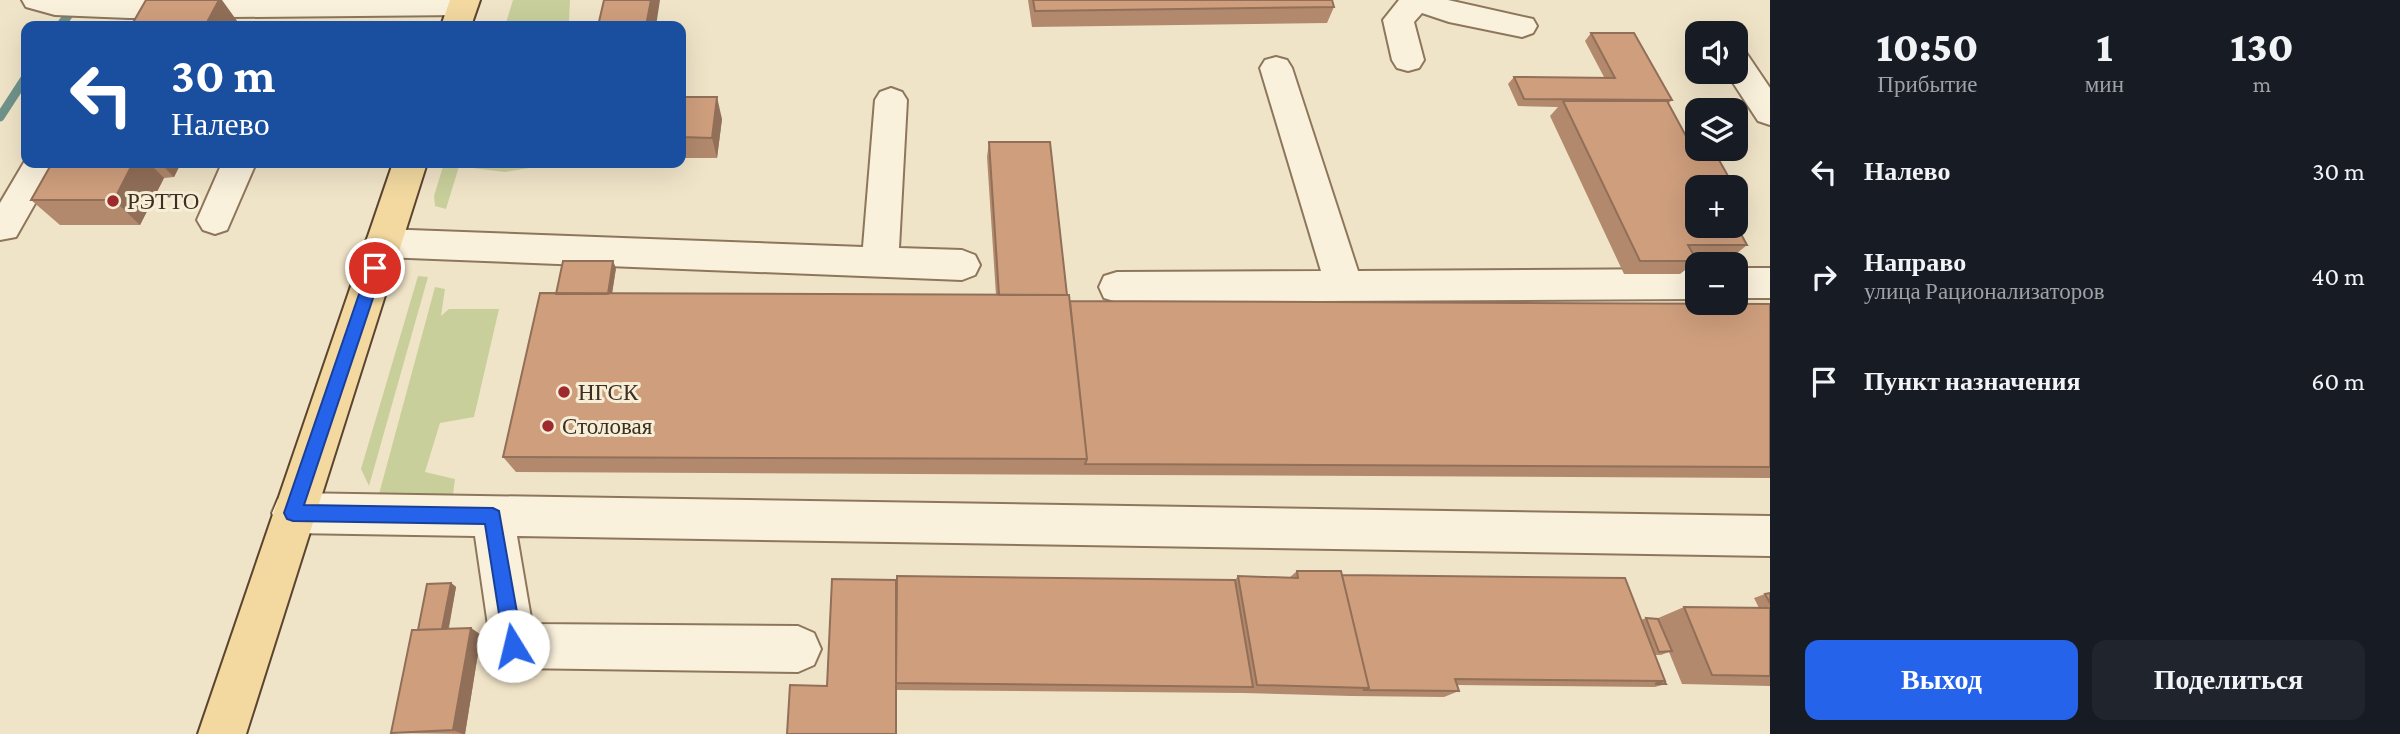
<!DOCTYPE html>
<html lang="ru">
<head>
<meta charset="utf-8">
<style>
	:root { --surface:#171b24; --page:#20242c; --text:#f1f3f6; --muted:#9ea1a6; --accent:#2563eb }
	body { margin:0; font-family:"Crimson Pro",serif; background:var(--page); color:var(--text); height:100vh; display:flex; flex-direction:column; font-size:26px; white-space:nowrap }
	* { box-sizing:border-box; margin:0 }
	p { font-size:23px; color:var(--muted) }
	.icon { flex:none; width:38px; height:38px; fill:none; stroke:currentColor; stroke-width:2; stroke-linecap:round; stroke-linejoin:round }
	.map { position:relative; flex:1; overflow:hidden }
	.panel { display:flex; flex-direction:column; background:var(--surface); width:630px }
	.panel>* { flex:none }
	.guide { position:absolute; left:21px; top:21px; width:665px; height:147px; border-radius:14px; box-shadow:0 7px 28px #0002; background:#1a4fa0; color:#fff; overflow:hidden }
	.controls { position:absolute; left:1685px; top:21px; display:grid; gap:14px }
	.controls a { display:grid; place-items:center; width:63px; height:63px; border-radius:14px; background:var(--surface); box-shadow:0 7px 28px #0002; font-size:35px }
	.pin { position:absolute; display:grid; place-items:center; width:60px; height:60px; color:#fff; margin:-30px; border:4px solid #fff; border-radius:50%; box-shadow:0 2px 7px #0007 }
	.me { position:absolute; width:77px; margin:-38px; rotate:351deg; stroke-linejoin:round; filter:drop-shadow(0 0 5px #0008) }
	.turn { display:flex; align-items:center; gap:24px; height:147px; padding:0 35px; font-size:32px }
	.turn .icon { width:91px; height:91px; stroke-width:2.5 }
	.turn b { display:block; font-size:49px; line-height:60px }
	.eta { display:flex; justify-content:space-evenly; align-items:center; height:119px; text-align:center }
	.eta b { font-size:42px; font-weight:800; line-height:49px }
	.primary-button { display:flex; gap:14px; margin-top:auto; padding:14px 35px }
	.primary-button a { flex:1; height:80px; border-radius:14px; background:var(--accent); color:#fff; font-size:28px; font-weight:800; line-height:80px; text-align:center }
	.primary-button a+a { background:var(--page); color:var(--text) }
	ul { padding:0; list-style:none }
	li { display:flex; align-items:center; gap:21px; height:105px; padding:0 35px }
	li div { flex:1 }
	li b { display:block; font-size:26px }
	li em { font-style:normal }
	main { display:flex; flex:1; min-height:0 }
	.map>svg:first-child { display:block }
	.green { fill:#c9cf9b }
	.lines { fill:none; stroke-linecap:round; stroke-linejoin:round }
	.stream { stroke:#6f938a; stroke-width:9 }
	.minor-casing { stroke:#8d765c; stroke-width:4 }
	.major-casing { stroke:#5b4430; stroke-width:4 }
	.minor { fill:#faf1dc; fill-rule:evenodd }
	.major { fill:#f3d9a0; fill-rule:evenodd }
	.wall { fill:#b2896c }
	.shaded-wall { fill:#916f58 }
	.building { fill:#cf9f7d; stroke:#916f58; stroke-width:2 }
	.route { fill:#2563eb; stroke:#184099; stroke-width:2 }
	.poi-dot { fill:#9e2a2b; stroke:#f7eed8; stroke-width:2.5 }
	.labels { text-anchor:middle; stroke-width:6; stroke-linejoin:round; paint-order:stroke }
	.poi-label { font-size:23px; fill:#3d2e20; stroke:#f7eed8; text-anchor:start }
</style>
</head>
<body>
<main>
<div class="map">
<svg width="1770" height="734" viewBox="0 0 1770 734">
	<rect width="100%" height="100%" fill="#f0e4c8"/>
	<!-- green -->
	<path class="green" d="M 513,0 L 570,0 L 569,20 L 571,26 L 505,26 Z
		M 444,163 L 460,163 L 446,209 L 435,206 L 434,196 Z
		M 465,163 L 537,163 L 535,167 L 505,172 L 464,167 Z
		M 418,276 L 428,277 L 369,486 L 361,469 Z
		M 435,287 L 445,289 L 441,316 L 449,309 L 499,309 L 474,417 L 440,423 L 425,472 L 455,479 L 452,502 L 392,500 L 379,494 Z"/>
	<g class="lines">
		<!-- stream -->
		<path class="stream" d="M 60,26 L 80,0
			M 0,117 L 26,77"/>
		<defs>
			<path id="minor" d="M 22,0 L 475,0 L 478,5 L 474,12 L 463,15 L 129,18 L 55,15 L 26,7 Z
				M 1399,0 L 1448,0 L 1533,19 L 1537,26 L 1533,33 L 1522,37 L 1449,22 L 1422,13 L 1414,22 L 1424,60 L 1419,68 L 1408,71 L 1397,68 L 1392,60 L 1383,20 Z
				M 1736,51 L 1747,54 L 1770,88 L 1770,125 L 1758,121 L 1726,72 L 1736,72 Z
				M 1276,57 L 1287,60 L 1292,68 L 1358,271 L 1698,269 L 1698,299 L 1117,302 L 1104,298 L 1099,287 L 1104,276 L 1117,272 L 1321,271 L 1260,68 L 1265,60 Z
				M 891,88 L 902,92 L 907,100 L 899,248 L 962,250 L 975,255 L 980,265 L 975,275 L 962,280 L 383,257 L 370,253 L 365,243 L 370,233 L 383,229 L 863,247 L 875,100 L 880,92 Z
				M 26,159 L 26,163 L 58,163 L 16,237 L 0,240 L 0,203 Z
				M 222,163 L 256,163 L 227,230 L 215,234 L 203,230 L 197,220 Z
				M 1736,268 L 1770,268 L 1770,298 L 1736,298 Z
				M 293,493 L 1770,516 L 1770,556 L 517,536 L 532,624 L 798,626 L 814,633 L 821,649 L 814,665 L 798,672 L 513,668 L 497,662 L 491,646 L 475,536 L 293,533 L 278,527 L 272,513 L 278,499 Z"/>
			<path id="major" d="M 450,0 L 480,0 L 471,26 L 441,26 Z
				M 393,163 L 427,163 L 246,734 L 198,734 Z"/>
		</defs>
		<!-- minor casing -->
		<use href="#minor" class="minor-casing"/>
		<!-- major casing -->
		<use href="#major" class="major-casing"/>
		<!-- minor -->
		<use href="#minor" class="minor"/>
		<!-- major -->
		<use href="#major" class="major"/>
	</g>
	<!-- wall -->
	<path class="wall" d="M 1028,0 L 1332,0 L 1334,7 L 1327,23 L 1032,27 Z
		M 1591,33 L 1672,100 L 1668,104 L 1699,160 L 1732,183 L 1727,187 L 1698,187 L 1747,245 L 1730,259 L 1696,259 L 1697,261 L 1680,274 L 1624,274 L 1550,116 L 1558,107 L 1518,106 L 1508,84 L 1514,77 L 1604,77 L 1585,41 Z
		M 681,97 L 722,119 L 717,158 L 681,158 Z
		M 989,142 L 1070,301 L 1770,304 L 1770,478 L 516,472 L 503,457 L 556,294 L 616,268 L 612,294 L 996,295 L 987,157 Z
		M 52,163 L 181,163 L 174,177 L 164,178 L 140,225 L 60,225 L 31,200 Z
		M 1297,571 L 1342,575 L 1641,620 L 1646,618 L 1656,619 L 1684,607 L 1759,608 L 1754,598 L 1765,594 L 1770,593 L 1770,686 L 1682,684 L 1669,652 L 1661,655 L 1655,655 L 1666,684 L 1655,687 L 1457,685 L 1459,691 L 1444,697 L 1351,696 L 1244,693 L 896,690 L 827,686 L 896,580 L 1235,580 L 1238,576 L 1289,578 Z
		M 451,583 L 456,587 L 449,628 L 471,628 L 481,635 L 465,734 L 391,733 L 418,630 Z"/>
	<!-- shaded-wall -->
	<path class="shaded-wall" d="M 219,0 L 222,0 L 240,25 L 239,26 L 205,26 Z
		M 651,0 L 660,0 L 656,26 L 646,26 Z
		M 717,97 L 722,119 L 717,158 L 712,138 Z
		M 133,163 L 149,163 L 164,178 L 140,225 L 114,200 Z
		M 160,163 L 181,163 L 174,177 Z
		M 613,261 L 616,268 L 609,312 L 606,305 Z
		M 451,583 L 456,587 L 447,636 L 442,632 Z
		M 471,628 L 481,635 L 465,734 L 463,734 L 453,730 Z"/>
	<!-- building -->
	<path class="building" d="M 146,0 L 219,0 L 205,26 L 131,26 Z
		M 604,0 L 651,0 L 646,26 L 598,26 Z
		M 1033,0 L 1332,0 L 1334,7 L 1035,11 Z
		M 1591,33 L 1634,33 L 1672,100 L 1524,99 L 1514,77 L 1615,78 Z
		M 681,97 L 717,97 L 712,138 L 681,137 Z
		M 1563,101 L 1667,101 L 1699,160 L 1719,160 L 1732,183 L 1713,183 L 1715,187 L 1698,187 L 1698,226 L 1736,226 L 1736,225 L 1747,245 L 1688,245 L 1697,261 L 1640,261 Z
		M 989,142 L 1050,142 L 1067,295 L 999,295 Z
		M 52,163 L 133,163 L 114,200 L 31,200 Z
		M 563,261 L 613,261 L 608,294 L 556,294 Z
		M 540,293 L 1069,295 L 1087,459 L 503,457 Z
		M 1070,301 L 1770,304 L 1770,467 L 1085,464 L 1087,459 Z
		M 1297,571 L 1341,571 L 1369,688 L 1257,685 L 1238,576 L 1298,578 Z
		M 1342,575 L 1625,578 L 1665,681 L 1455,679 L 1459,691 L 1363,690 L 1369,688 Z
		M 897,576 L 1235,580 L 1253,687 L 896,683 Z
		M 832,579 L 896,580 L 896,734 L 787,734 L 790,685 L 827,686 Z
		M 451,583 L 442,629 L 418,630 L 427,584 Z
		M 1770,593 L 1770,603 L 1765,594 Z
		M 1684,607 L 1770,608 L 1770,676 L 1712,675 Z
		M 1646,618 L 1658,619 L 1672,651 L 1659,652 Z
		M 471,628 L 453,730 L 391,733 L 412,630 Z
		M 1664,681 L 1666,684 L 1655,684 Z"/>
	<!-- route -->
	<path class="route" d="M 375,262 L 383,268 L 304,505 L 493,508 L 499,511 L 523,646 L 520,653 L 513,655 L 507,653 L 504,646 L 485,524 L 293,521 L 287,519 L 284,513 L 368,268 Z"/>
	<!-- markers -->
	<g class="poi-dot">
		<circle cx="113" cy="201" r="7"/>
		<circle cx="564" cy="392" r="7"/>
		<circle cx="548" cy="426" r="7"/>
	</g>
	<g class="labels">
		<!-- poi labels -->
		<g class="poi-label">
			<text x="127" y="209">РЭТТО</text>
			<text x="578" y="400">НГСК</text>
			<text x="562" y="434">Столовая</text>
		</g>
	</g>
</svg>
<div class="controls">
<a><svg class="icon" aria-label="sound" viewBox="0 0 24 24"><path d="M4 9h4l5-4v14l-5-4H4zM17 9q2 3 0 6"/></svg></a>
<a><svg class="icon" aria-label="layers" viewBox="0 0 24 24"><path d="M12 4l9 5-9 5-9-5zM3 14l9 5 9-5"/></svg></a>
<a>+</a>
<a>−</a>
</div>
<div class="pin" style="left:375px;top:268px;background:#d93025"><svg class="icon" aria-label="arrive" viewBox="0 0 24 24"><path d="M6 21V4h12l-3 4 3 4H6"/></svg></div>
<svg class="me" style="left:513px;top:646px" viewBox="-20 -20 40 40"><circle r="19" fill="#fff"/><path d="M0-13L10 11 0 6-10 11z" fill="#2563eb"/></svg>
<div class="guide">
<div class="turn"><svg class="icon" aria-label="left" viewBox="0 0 24 24"><path d="M17 20v-9H6M10 6l-5 5 5 5"/></svg><div><b>30 m</b>Налево</div></div>
</div>
</div>
<section class="panel">
<div class="eta">
<div><b>10:50</b><p>Прибытие</p></div>
<div><b>1</b><p>мин</p></div>
<div><b>130</b><p>m</p></div>
</div>
<ul>
<li><svg class="icon" aria-label="left" viewBox="0 0 24 24"><path d="M17 20v-9H6M10 6l-5 5 5 5"/></svg><div><b>Налево</b></div><em>30 m</em></li>
<li><svg class="icon" aria-label="right" viewBox="0 0 24 24"><path d="M7 20v-9h11M14 6l5 5-5 5"/></svg><div><b>Направо</b><p>улица Рационализаторов</p></div><em>40 m</em></li>
<li><svg class="icon" aria-label="arrive" viewBox="0 0 24 24"><path d="M6 21V4h12l-3 4 3 4H6"/></svg><div><b>Пункт назначения</b></div><em>60 m</em></li>
</ul>
<div class="primary-button"><a>Выход</a><a>Поделиться</a></div>
</section>
</main>
</body>
</html>
